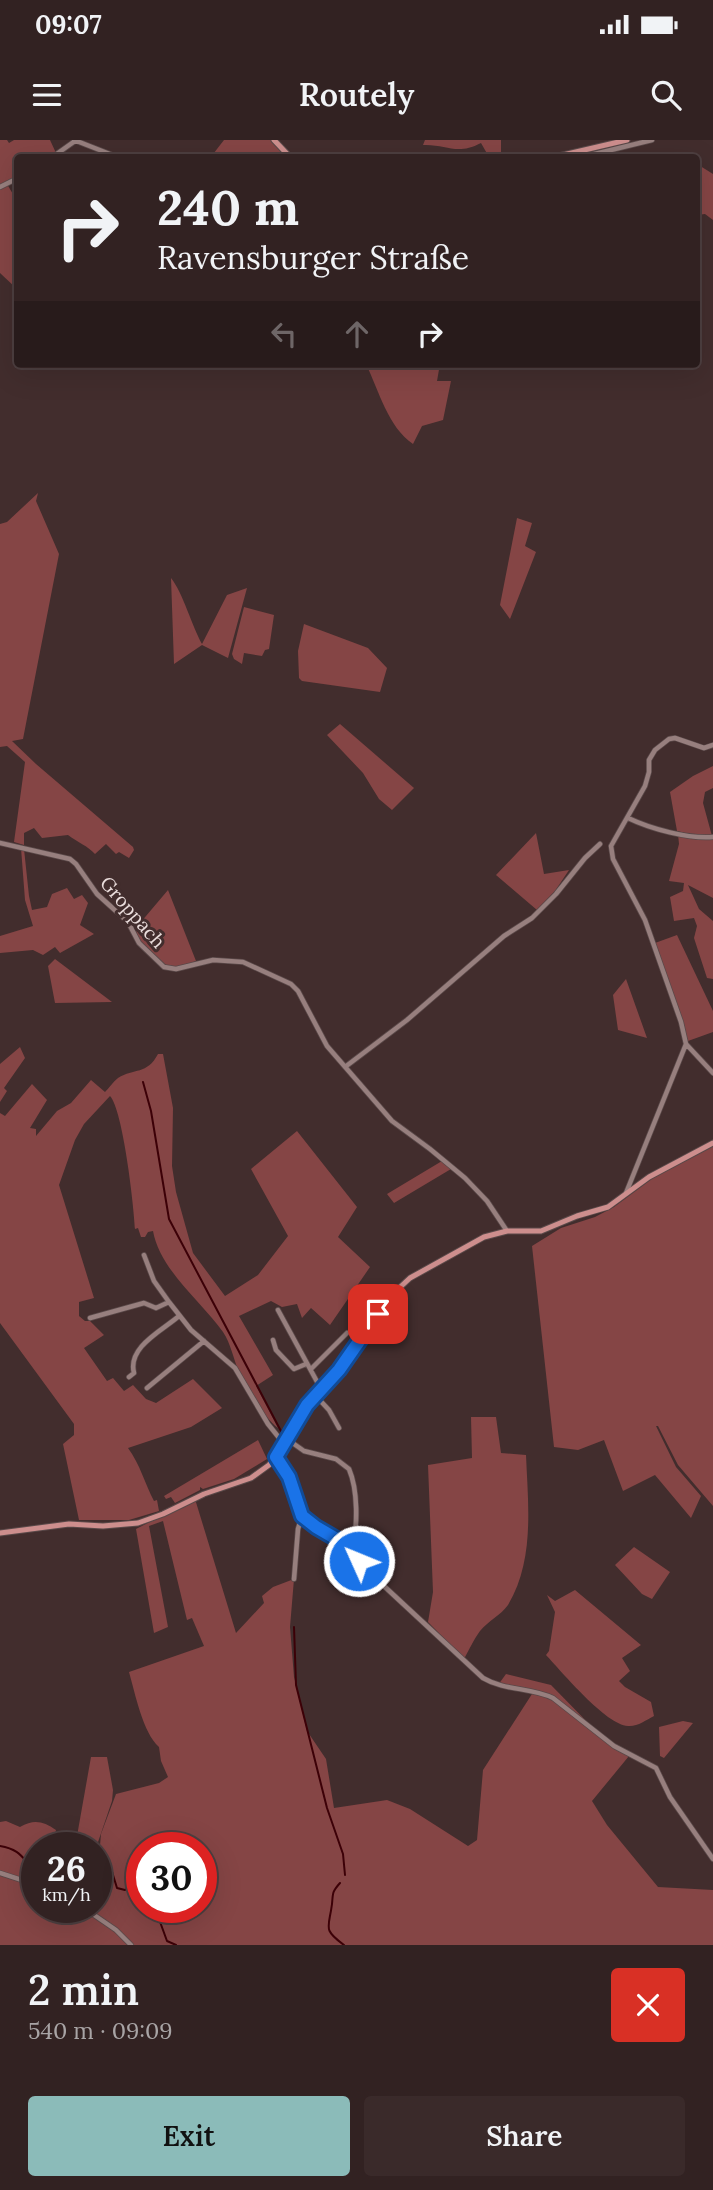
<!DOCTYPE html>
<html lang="en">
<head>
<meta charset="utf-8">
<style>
	:root { --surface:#322222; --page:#3a2a2a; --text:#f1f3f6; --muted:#a8a4a5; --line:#4d3f40; --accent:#8bbbb9 }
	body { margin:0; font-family:Lora,serif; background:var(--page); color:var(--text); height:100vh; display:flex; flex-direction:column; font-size:26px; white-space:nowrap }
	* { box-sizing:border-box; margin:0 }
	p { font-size:23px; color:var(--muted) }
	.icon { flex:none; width:38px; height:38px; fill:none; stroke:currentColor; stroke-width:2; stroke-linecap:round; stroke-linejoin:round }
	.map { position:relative; height:1805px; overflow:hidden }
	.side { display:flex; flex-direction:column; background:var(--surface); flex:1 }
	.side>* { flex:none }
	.top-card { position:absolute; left:14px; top:14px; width:686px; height:214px; border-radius:7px; box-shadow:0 7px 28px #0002,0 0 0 2px var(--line); background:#322222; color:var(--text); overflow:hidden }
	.speed { position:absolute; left:21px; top:1692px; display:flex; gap:14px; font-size:35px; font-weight:700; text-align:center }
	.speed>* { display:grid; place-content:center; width:91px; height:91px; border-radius:50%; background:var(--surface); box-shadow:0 7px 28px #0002,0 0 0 2px var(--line); line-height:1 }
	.speed small { font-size:18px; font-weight:400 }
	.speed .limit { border:10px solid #d22; background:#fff; color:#111 }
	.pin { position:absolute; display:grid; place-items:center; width:60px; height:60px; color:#fff; margin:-30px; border-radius:14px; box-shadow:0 4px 10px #0006 }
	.me { position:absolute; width:77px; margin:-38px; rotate:314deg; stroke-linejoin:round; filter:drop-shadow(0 0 5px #0008) }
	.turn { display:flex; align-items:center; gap:24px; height:147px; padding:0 28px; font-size:32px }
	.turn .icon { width:91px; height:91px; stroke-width:2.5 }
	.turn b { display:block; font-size:49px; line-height:60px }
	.lanes { display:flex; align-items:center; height:66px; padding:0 28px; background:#0003; justify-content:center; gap:35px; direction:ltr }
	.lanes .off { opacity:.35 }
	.round { display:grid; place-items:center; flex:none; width:74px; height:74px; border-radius:7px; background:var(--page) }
	.headline { display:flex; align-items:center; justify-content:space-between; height:119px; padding:0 28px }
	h1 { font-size:42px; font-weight:600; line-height:52px }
	.cta { display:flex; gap:14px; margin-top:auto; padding:14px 28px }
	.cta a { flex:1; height:80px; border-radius:7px; background:var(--accent); color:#111; font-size:28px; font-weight:600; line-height:80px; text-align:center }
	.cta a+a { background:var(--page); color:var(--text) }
	.status { display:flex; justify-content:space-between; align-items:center; height:49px; padding:0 35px; background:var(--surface); direction:ltr }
	.status svg { height:19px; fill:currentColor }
	header { display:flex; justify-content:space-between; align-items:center; height:91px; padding:0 28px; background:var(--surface); font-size:32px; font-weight:600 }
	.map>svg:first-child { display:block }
	.green { fill:#854545; fill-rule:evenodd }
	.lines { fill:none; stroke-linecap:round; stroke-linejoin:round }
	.stream { stroke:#3c0007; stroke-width:2 }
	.minor-casing { stroke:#5a4949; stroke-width:6 }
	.major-casing { stroke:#5a4949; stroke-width:7 }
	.minor { stroke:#977f7e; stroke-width:4.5 }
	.major { stroke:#cd8e8d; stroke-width:5 }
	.route-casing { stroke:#114b97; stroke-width:18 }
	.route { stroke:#1a73e8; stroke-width:12 }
	.labels { text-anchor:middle; stroke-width:6; stroke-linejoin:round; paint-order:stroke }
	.street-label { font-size:19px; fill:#eadddc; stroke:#422d2d }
</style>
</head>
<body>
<div class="status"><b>09:07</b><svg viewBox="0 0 49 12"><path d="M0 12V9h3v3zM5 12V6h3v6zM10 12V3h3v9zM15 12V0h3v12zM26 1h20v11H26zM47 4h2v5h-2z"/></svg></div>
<header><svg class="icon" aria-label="menu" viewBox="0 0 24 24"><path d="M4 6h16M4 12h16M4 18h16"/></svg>Routely<svg class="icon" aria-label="search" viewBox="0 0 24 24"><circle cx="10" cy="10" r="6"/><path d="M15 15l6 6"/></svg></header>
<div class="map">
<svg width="713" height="1805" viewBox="0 0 713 1805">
	<rect width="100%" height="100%" fill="#422d2d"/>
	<!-- green -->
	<path class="green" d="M 0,0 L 7,0 L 9,3 L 14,0 L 50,0 L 56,13 L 49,17 L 18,18 L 17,36 L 0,45 Z
		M 224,0 L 274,0 L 288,18 L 210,18 Z
		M 425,0 L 501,0 L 501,17 L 489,17 L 481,3 C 456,16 447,4 423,5 Z
		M 697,24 L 713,34 L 713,80 L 705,74 L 697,75 Z
		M 7,44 L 17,61 L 17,149 L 0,133 L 0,48 Z
		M 366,224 L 440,224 L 437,241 L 451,241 L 443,280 L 422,286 L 413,304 C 388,287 379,251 366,224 Z
		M 38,353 L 36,361 L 59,414 L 23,599 L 12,601 L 36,624 L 133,707 L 134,710 L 129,718 L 119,712 L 116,714 L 106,704 L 95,714 C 88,706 77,702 68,695 L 42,698 L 34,688 L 24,693 L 24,705 L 14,702 L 25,622 L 7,606 L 0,607 L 0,384 L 7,382 Z
		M 517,378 L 532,383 L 525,406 L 536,412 L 510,479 L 500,465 Z
		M 171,438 C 183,453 192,486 202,504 L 227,455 L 247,448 L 228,518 L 202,505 L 174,524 Z
		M 244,467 L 274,475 L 269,509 L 265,510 L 262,516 L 244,513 L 242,524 L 234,519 L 232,514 Z
		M 304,484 L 368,508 L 387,528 L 380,552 L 302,541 L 299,538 L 298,511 Z
		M 340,584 L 414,648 L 392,670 L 379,659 L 363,633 L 327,595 Z
		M 713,626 L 713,648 L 705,652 L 703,663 L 712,696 L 701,697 L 677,691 L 670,652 L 693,636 Z
		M 536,693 L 544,734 L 569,730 L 555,751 L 537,770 L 496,735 Z
		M 678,694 L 699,700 L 713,699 L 713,758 L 688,745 L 699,769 L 713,781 L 713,839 L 707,838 L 694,798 L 697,786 L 694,778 L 674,781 L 670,757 L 683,751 L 684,743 L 669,741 L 679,704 Z
		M 21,708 L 24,709 L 29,756 L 32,770 L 47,767 L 52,754 L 67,748 L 74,759 L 82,755 L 88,763 L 80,785 L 94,794 L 60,813 L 55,807 L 43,815 L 33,810 L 0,813 L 0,796 L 33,786 L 25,760 Z
		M 168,750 L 196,821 L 180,827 L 164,825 L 140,801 L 135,789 Z
		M 677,795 L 713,871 L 713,892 L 688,901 L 655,803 Z
		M 55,819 L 112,862 L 55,863 L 48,826 Z
		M 626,839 L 647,898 L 618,890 L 613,855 Z
		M 20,907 L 25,918 L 4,948 L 7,951 L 0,962 L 0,924 Z
		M 158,914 L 163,914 L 173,968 L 172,1026 L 176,1052 L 193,1113 L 225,1156 L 258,1135 L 288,1096 L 251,1029 L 297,991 L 357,1067 L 338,1097 L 370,1127 L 330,1185 L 311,1168 L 302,1178 L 297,1164 L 282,1167 L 271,1161 L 239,1176 L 273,1235 L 256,1246 L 278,1288 C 264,1278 247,1248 239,1232 C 233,1218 231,1204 223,1192 C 201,1161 160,1130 153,1091 L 148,1092 L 145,1097 L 141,1097 L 138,1088 L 135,1089 C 134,1066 123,970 110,956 L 84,984 L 75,1000 L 59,1045 L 94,1158 L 79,1162 L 79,1176 L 85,1181 L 90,1181 L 104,1195 L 84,1208 L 107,1241 L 113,1238 L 124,1251 L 133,1245 L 146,1259 L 156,1263 L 193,1239 L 222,1268 L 191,1287 L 128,1308 C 140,1324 145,1344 154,1361 L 157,1360 L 159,1371 L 129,1380 L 79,1380 L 63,1304 L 74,1295 L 74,1284 L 0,1183 L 0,973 L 5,976 L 32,944 L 47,960 L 30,988 L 36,989 L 36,996 L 57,971 L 71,963 L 91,940 L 105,952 C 109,948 113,942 118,938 C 134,928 147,935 158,914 Z
		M 713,1006 L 713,1366 L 678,1325 L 658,1286 L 656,1286 L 676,1327 L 701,1356 L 691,1378 L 655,1335 L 623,1351 L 604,1300 L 578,1310 L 554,1307 L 532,1106 L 561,1088 L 595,1077 L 614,1067 L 653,1038 Z
		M 442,1021 L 451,1029 L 394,1063 L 387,1054 Z
		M 471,1277 L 496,1277 L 501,1313 L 526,1315 C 528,1364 535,1420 508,1465 C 501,1475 488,1481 480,1491 C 474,1499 469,1510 464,1519 L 428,1482 L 433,1452 L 428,1325 L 472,1318 Z
		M 258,1300 L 267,1319 L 234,1339 L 203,1349 L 200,1347 L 200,1350 L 175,1363 L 171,1357 L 166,1359 L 164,1356 Z
		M 195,1359 L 236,1493 L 264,1463 L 262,1456 L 273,1447 L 294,1439 L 290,1487 L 294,1537 L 307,1591 L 326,1619 L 334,1668 L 387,1660 L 410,1669 L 468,1706 L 477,1700 L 483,1630 L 532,1554 C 559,1557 577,1580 597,1595 C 607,1603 618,1610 629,1616 L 592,1661 L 607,1685 L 658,1747 L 713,1750 L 713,1805 L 0,1805 L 0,1682 L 6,1681 L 20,1687 C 34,1679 43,1681 56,1690 L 55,1694 L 34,1708 L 37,1712 L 37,1768 L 96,1768 L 96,1739 L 107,1724 L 99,1717 L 101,1694 L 116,1654 L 159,1643 L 168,1637 L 161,1621 L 159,1607 C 143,1593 135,1553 129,1532 L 204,1506 L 192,1478 L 187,1480 L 163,1381 L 149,1386 L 168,1487 L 154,1493 L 136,1389 ZM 142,1708 L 201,1708 L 201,1768 L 142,1768 Z
		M 634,1407 L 670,1432 L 652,1459 L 642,1454 L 615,1425 Z
		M 575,1450 L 641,1505 L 622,1518 L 630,1531 L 619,1541 L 625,1547 L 651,1562 L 654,1576 C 646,1580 637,1587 628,1586 C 606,1585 562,1532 546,1515 L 549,1511 L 555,1472 L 547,1455 L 555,1461 Z
		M 506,1534 L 551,1545 L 600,1595 L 549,1555 L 498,1545 Z
		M 683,1581 L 693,1583 L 664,1618 L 660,1616 L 659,1587 Z
		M 91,1617 L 107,1617 L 113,1650 L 112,1661 L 97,1705 L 77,1702 L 72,1699 L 77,1696 Z"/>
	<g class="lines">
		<!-- stream -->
		<path class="stream" d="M 143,942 L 151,971 L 169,1079 L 282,1293
			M 294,1487 L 296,1545 L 327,1668 L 343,1714 L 345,1735
			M 0,1706 C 23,1710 22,1720 37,1732
			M 96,1740 L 101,1729 L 109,1722 L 117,1748 L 125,1750 L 133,1745 L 142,1752
			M 340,1743 C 332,1752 333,1753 332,1764 C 329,1788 322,1789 344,1805
			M 155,1768 L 167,1801 L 176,1805"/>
		<defs>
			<path id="minor" d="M 74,0 L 120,18
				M 51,18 L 75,1
				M 578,18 L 652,0
				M 0,47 L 18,38
				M 628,678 C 651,689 688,699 713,697
				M 0,703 L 70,719 L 76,724 L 97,754 L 128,782 L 139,803 L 164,827 L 176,829 L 213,820 L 243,822 L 291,844 L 298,851 L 327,906 L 392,981 L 430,1009 L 465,1038 L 487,1061 L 507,1091
				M 686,904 L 713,933
				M 345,927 L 407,880 L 504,796 L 532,778 L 556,754 L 585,718 L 600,704
				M 626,1053 L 686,904 L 681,882 L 645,780 L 613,719 L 611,706 L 645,646 L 649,632 L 649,620 L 655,610 L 669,599 L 675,598 L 704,608 L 713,605
				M 144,1115 L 154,1141 L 169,1162
				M 278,1170 L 321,1249
				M 90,1178 L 144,1163 L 156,1168 L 169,1162 L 191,1190 L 235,1228 L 268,1284 L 284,1304
				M 273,1200 L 276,1210 L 294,1229 L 306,1224
				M 311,1229 L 347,1193
				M 129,1237 L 134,1233 C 127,1207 163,1190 179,1176
				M 147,1248 L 204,1201
				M 315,1255 L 329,1270 L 339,1288
				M 287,1299 L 304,1311 L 336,1319 L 349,1329 C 358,1350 358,1386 352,1408
				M 276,1317 L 289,1337 L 302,1376 L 315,1387 L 352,1408 L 359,1421 L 371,1434 L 483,1538 C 505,1551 530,1547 553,1558 L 614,1606 L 656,1628 L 670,1657 L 713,1719
				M 294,1439 L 298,1389 L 302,1376
				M 0,1733 L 37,1745
				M 84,1768 L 116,1790 L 131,1805"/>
			<path id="major" d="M 274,0 L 291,18
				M 550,18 L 627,0
				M 0,1393 L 69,1384 L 103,1386 L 138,1383 L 163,1374 L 204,1354 L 251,1338 L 269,1325 L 276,1317 L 307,1265 L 339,1230 L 396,1151 L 410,1138 L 484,1097 L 507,1091 L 541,1091 L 577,1076 L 608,1067 L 649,1037 L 713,1003"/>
		</defs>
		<!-- minor casing -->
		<use href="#minor" class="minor-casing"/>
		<!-- major casing -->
		<use href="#major" class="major-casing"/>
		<!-- minor -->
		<use href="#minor" class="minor"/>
		<!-- major -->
		<use href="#major" class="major"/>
	</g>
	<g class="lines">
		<defs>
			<path id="route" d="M 359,1421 L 352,1408 L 316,1387 L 302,1376 L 289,1337 L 276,1317 L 307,1265 L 339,1230 L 378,1174"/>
		</defs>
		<!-- route casing -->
		<use href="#route" class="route-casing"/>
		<!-- route -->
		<use href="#route" class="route"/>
	</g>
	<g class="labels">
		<!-- street labels -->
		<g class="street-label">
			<text transform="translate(133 772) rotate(49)" y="7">Groppach</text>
		</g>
	</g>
</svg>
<div class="speed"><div>26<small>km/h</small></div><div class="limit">30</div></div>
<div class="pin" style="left:378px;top:1174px;background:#d93025"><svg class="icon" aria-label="arrive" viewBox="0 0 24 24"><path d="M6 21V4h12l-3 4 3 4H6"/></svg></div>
<svg class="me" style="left:359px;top:1421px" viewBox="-20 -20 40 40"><circle r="17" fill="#1a73e8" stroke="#fff" stroke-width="3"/><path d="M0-11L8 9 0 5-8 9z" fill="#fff"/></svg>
<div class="top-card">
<div class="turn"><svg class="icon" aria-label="right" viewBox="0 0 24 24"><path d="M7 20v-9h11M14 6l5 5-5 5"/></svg><div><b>240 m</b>Ravensburger Straße</div></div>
<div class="lanes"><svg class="icon off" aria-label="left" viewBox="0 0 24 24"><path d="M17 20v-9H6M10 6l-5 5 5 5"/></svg><svg class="icon off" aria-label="ahead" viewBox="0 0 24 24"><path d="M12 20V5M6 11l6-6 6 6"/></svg><svg class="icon" aria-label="right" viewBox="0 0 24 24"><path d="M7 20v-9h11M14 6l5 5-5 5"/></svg></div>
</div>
</div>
<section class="side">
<div class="headline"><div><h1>2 min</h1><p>540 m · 09:09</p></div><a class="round" style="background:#d93025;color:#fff"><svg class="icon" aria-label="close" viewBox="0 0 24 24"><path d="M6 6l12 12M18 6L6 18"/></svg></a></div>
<div class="cta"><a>Exit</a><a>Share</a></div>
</section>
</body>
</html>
